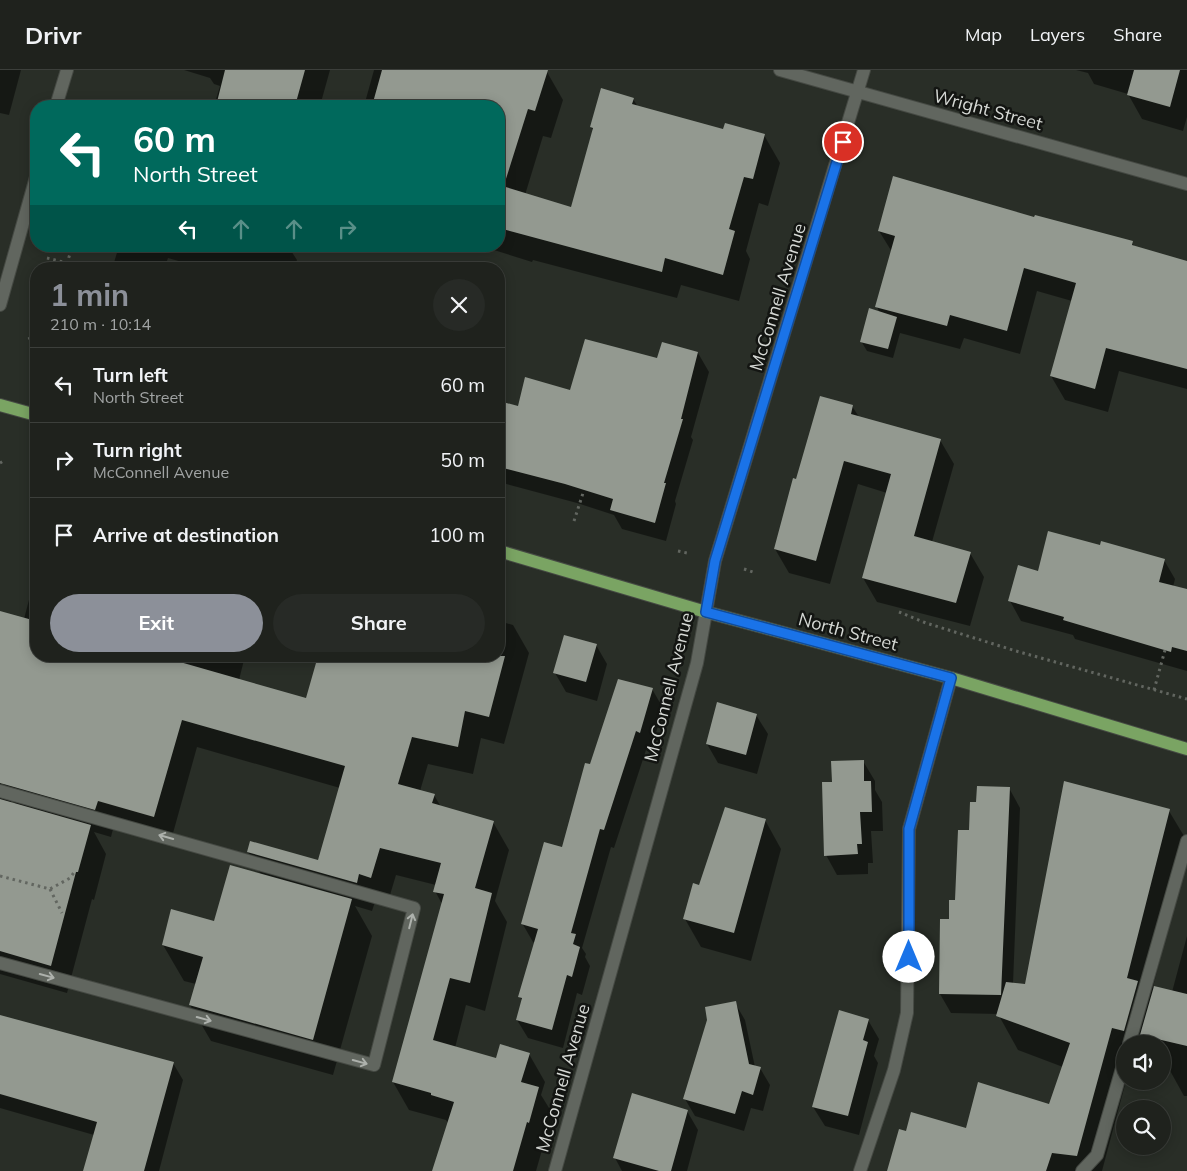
<!DOCTYPE html>
<html lang="en">
<head>
<meta charset="utf-8">
<style>
	:root { --surface:#1f221d; --page:#272a26; --text:#f1f3f6; --muted:#a1a4a4; --line:#3c3f3b; --accent:#8c9099 }
	body { margin:0; font-family:Mulish,sans-serif; background:var(--page); color:var(--text); height:100vh; display:flex; flex-direction:column; font-size:19px; white-space:nowrap }
	* { box-sizing:border-box; margin:0 }
	p { font-size:16px; color:var(--muted) }
	.icon { flex:none; width:28px; height:28px; fill:none; stroke:currentColor; stroke-width:2; stroke-linecap:round; stroke-linejoin:round }
	.map { position:relative; flex:1; overflow:hidden }
	.details { position:absolute; left:30px; top:192px; width:475px; height:400px; display:flex; flex-direction:column; background:var(--surface); border-radius:20px; box-shadow:0 2px 12px #0003,0 0 0 1px var(--line) }
	.details>* { flex:none }
	.hud { position:absolute; left:30px; top:30px; width:475px; height:152px; border-radius:20px; box-shadow:0 2px 12px #0003,0 0 0 1px var(--line); background:#00695c; color:#fff; overflow:hidden }
	.fabs { position:absolute; left:1116px; top:965px; display:grid; gap:10px }
	.fabs a { display:grid; place-items:center; width:55px; height:55px; border-radius:50%; background:var(--surface); box-shadow:0 2px 12px #0003,0 0 0 1px var(--line); font-size:25px }
	.pin { position:absolute; display:grid; place-items:center; width:42px; height:42px; color:#fff; margin:-21px; border:2px solid #fff; border-radius:50%; box-shadow:0 1px 5px #0007 }
	.me { position:absolute; width:55px; margin:-28px; rotate:0deg; stroke-linejoin:round; filter:drop-shadow(0 0 4px #0008) }
	.turn { display:flex; align-items:center; gap:18px; height:105px; padding:0 20px; font-size:22px }
	.turn .icon { width:65px; height:65px; stroke-width:2.5 }
	.turn b { display:block; font-size:35px; line-height:42px }
	.lanes { display:flex; align-items:center; height:48px; padding:0 20px; background:#0003; justify-content:center; gap:25px; direction:ltr }
	.lanes .off { opacity:.35 }
	.round { display:grid; place-items:center; flex:none; width:52px; height:52px; border-radius:26px; background:var(--page) }
	.summary { display:flex; align-items:center; justify-content:space-between; height:85px; padding:0 20px }
	h1 { font-size:30px; font-weight:700; line-height:38px; color:var(--accent) }
	.action { display:flex; gap:10px; margin-top:auto; padding:10px 20px }
	.action a { flex:1; height:58px; border-radius:30px; background:var(--accent); color:#fff; font-size:20px; font-weight:700; line-height:58px; text-align:center }
	.action a+a { background:var(--page); color:var(--text) }
	ul { padding:0; list-style:none }
	li { display:flex; align-items:center; gap:15px; height:75px; padding:0 20px; border-top:1px solid var(--line) }
	li div { flex:1 }
	li b { display:block; font-size:19px }
	li em { font-style:normal }
	header { display:flex; align-items:center; gap:30px; box-sizing:border-box; height:70px; padding:0 25px; background:var(--surface); border-bottom:1px solid var(--line) }
	header strong { font-size:24px }
	nav { display:flex; gap:28px; margin-inline-start:auto; font-size:18px }
	.map>svg:first-child { display:block }
	.shadow { fill:#0007 }
	.building { fill:#939990 }
	.lines { fill:none; stroke-linecap:round; stroke-linejoin:round }
	.minor-casing { stroke:#454943; stroke-width:14 }
	.major-casing { stroke:#454943; stroke-width:14 }
	.path { stroke:#626660; stroke-width:3; stroke-dasharray:2.5 4; stroke-linecap:butt }
	.minor { stroke:#61665f; stroke-width:12 }
	.major { stroke:#7aa463; stroke-width:12 }
	.oneway { stroke:#adb1ac }
	.route-casing { stroke:#114b97; stroke-width:12 }
	.route { stroke:#1a73e8; stroke-width:9 }
	.labels { text-anchor:middle; stroke-width:5; stroke-linejoin:round; paint-order:stroke }
	.street-label { font-size:18px; fill:#d6d9d5; stroke:#131512 }
</style>
</head>
<body>
<header>
<strong>Drivr</strong>
<nav><a>Map</a><a>Layers</a><a>Share</a></nav>
</header>
<div class="map">
<svg width="1187" height="1101" viewBox="0 0 1187 1101">
	<rect width="100%" height="100%" fill="#292e27"/>
	<!-- shadow -->
	<path class="shadow" d="M 0,0 L 21,0 L 9,45 L 0,43 Z
		M 184,0 L 330,0 L 320,36 L 214,36 L 220,16 L 214,14 L 210,8 Z
		M 374,0 L 539,0 L 547,2 L 563,30 L 551,68 L 543,66 L 525,125 L 572,139 L 593,61 L 591,57 L 633,29 L 638,37 L 724,61 L 764,65 L 780,93 L 768,136 L 759,133 L 746,181 L 750,189 L 739,231 L 681,215 L 677,228 L 533,190 L 532,192 L 481,176 L 499,176 L 499,36 L 364,36 Z
		M 1076,0 L 1187,0 L 1187,47 L 1183,61 L 1142,49 L 1128,24 L 1094,14 L 1088,3 Z
		M 1035,149 L 1132,172 L 1135,178 L 1187,193 L 1187,319 L 1119,301 L 1108,342 L 1065,330 L 1051,306 L 1072,231 L 1037,221 L 1020,284 L 964,268 L 960,279 L 900,263 L 893,288 L 867,281 L 861,271 L 880,243 L 877,237 L 892,182 L 879,161 Z
		M 119,176 L 288,176 L 297,190 L 294,199 L 229,199 L 214,195 L 213,199 L 206,199 L 168,188 L 166,194 L 159,192 L 157,199 L 112,199 Z
		M 698,283 L 709,302 L 691,367 L 693,370 L 675,431 L 676,434 L 666,471 L 622,459 L 614,445 L 577,433 L 499,412 L 499,332 L 518,338 L 571,321 L 658,290 Z
		M 852,336 L 859,347 L 940,370 L 954,394 L 932,472 L 970,483 L 984,507 L 970,556 L 877,532 L 863,508 L 887,423 L 858,414 L 830,514 L 789,503 L 775,479 L 797,411 Z
		M 1101,476 L 1164,490 L 1175,509 L 1173,517 L 1187,520 L 1187,601 L 1075,569 L 1073,565 L 1021,551 L 1010,531 L 1039,503 Z
		M 36,503 L 36,586 L 245,586 L 239,610 L 307,630 L 418,595 L 499,586 L 499,551 L 513,555 L 529,583 L 504,674 L 481,668 L 473,704 L 428,694 L 420,721 L 434,725 L 441,737 L 493,752 L 509,780 L 495,831 L 507,852 L 485,941 L 466,935 L 455,978 L 497,989 L 529,984 L 545,1012 L 541,1025 L 554,1046 L 545,1080 L 542,1080 L 536,1101 L 433,1101 L 448,1053 L 446,1050 L 409,1040 L 393,1012 L 442,834 L 435,821 L 436,815 L 396,805 L 387,835 L 375,832 L 372,841 L 355,836 L 372,866 L 333,1005 L 211,971 L 190,935 L 196,914 L 184,911 L 163,875 L 215,852 L 261,805 L 248,782 L 319,792 L 340,718 L 197,677 L 170,774 L 113,759 L 111,767 L 94,762 L 106,784 L 94,830 L 92,829 L 67,923 L 0,904 L 0,712 L 13,735 L 16,735 L 0,707 L 0,542 L 24,549 Z
		M 596,575 L 607,594 L 597,631 L 566,622 L 555,603 Z
		M 652,619 L 663,638 L 651,681 L 646,680 L 614,778 L 611,777 L 582,878 L 586,884 L 585,887 L 590,896 L 582,925 L 577,923 L 563,978 L 528,968 L 517,950 L 523,932 L 520,927 L 535,873 L 533,872 L 522,853 L 563,779 L 591,695 Z
		M 756,645 L 768,664 L 757,704 L 718,693 L 707,674 Z
		M 863,691 L 875,711 L 875,720 L 882,732 L 883,761 L 871,761 L 873,793 L 868,793 L 868,804 L 837,805 L 826,785 L 833,713 Z
		M 1009,718 L 1020,738 L 1013,914 L 1026,916 L 1169,741 L 1187,771 L 1187,783 L 1153,917 L 1172,922 L 1187,866 L 1187,1026 L 1184,1026 L 1168,997 L 1169,995 L 1162,994 L 1162,974 L 1125,974 L 1126,1011 L 1102,1101 L 888,1101 L 907,1063 L 967,1059 L 1050,1036 L 1063,997 L 1018,980 L 998,944 L 951,943 L 940,924 L 950,850 L 956,831 L 970,762 L 977,733 Z
		M 765,750 L 781,779 L 751,891 L 701,877 L 685,849 L 700,816 Z
		M 735,933 L 745,950 L 755,997 L 760,998 L 770,1015 L 763,1041 L 751,1038 L 744,1061 L 695,1046 L 685,1029 Z
		M 0,946 L 173,993 L 183,1010 L 159,1101 L 84,1101 L 94,1065 L 0,1038 Z
		M 868,950 L 879,969 L 874,986 L 878,993 L 859,1065 L 825,1056 L 813,1037 Z
		M 687,1041 L 698,1060 L 687,1101 L 622,1101 L 615,1088 Z"/>
	<!-- building -->
	<path class="building" d="M 225,0 L 305,0 L 295,36 L 216,36 Z
		M 382,0 L 548,0 L 535,41 L 528,39 L 505,112 L 499,111 L 499,36 L 372,36 Z
		M 1134,0 L 1180,0 L 1170,37 L 1127,25 Z
		M 601,18 L 634,28 L 632,34 L 723,59 L 725,53 L 765,64 L 753,109 L 744,107 L 729,159 L 735,161 L 723,205 L 665,188 L 662,202 L 499,158 L 499,115 L 571,137 L 593,58 L 590,57 Z
		M 893,106 L 1034,147 L 1035,145 L 1133,171 L 1132,175 L 1187,191 L 1187,299 L 1106,278 L 1095,319 L 1050,306 L 1076,213 L 1024,198 L 1007,261 L 950,245 L 947,256 L 875,237 L 895,166 L 878,161 Z
		M 869,238 L 897,247 L 888,279 L 860,272 Z
		M 585,269 L 657,288 L 662,272 L 698,282 L 681,349 L 683,349 L 664,413 L 666,413 L 655,453 L 610,440 L 613,429 L 565,414 L 499,397 L 499,331 L 518,336 L 525,307 L 570,320 Z
		M 820,326 L 853,335 L 851,344 L 941,369 L 914,466 L 971,482 L 956,533 L 862,508 L 891,404 L 844,391 L 816,491 L 774,479 L 793,408 L 796,409 Z
		M 1048,461 L 1100,475 L 1101,471 L 1165,489 L 1159,512 L 1187,519 L 1187,581 L 1172,577 L 1171,582 L 1063,550 L 1064,547 L 1008,531 L 1018,495 L 1038,501 Z
		M 0,541 L 36,551 L 36,586 L 159,586 L 306,628 L 318,586 L 392,586 L 417,593 L 418,586 L 505,586 L 489,647 L 465,641 L 458,677 L 412,667 L 398,714 L 435,724 L 432,733 L 494,751 L 475,818 L 492,823 L 470,913 L 450,908 L 433,970 L 496,988 L 500,974 L 530,983 L 521,1012 L 539,1017 L 529,1053 L 527,1052 L 513,1101 L 432,1101 L 454,1032 L 431,1025 L 431,1023 L 392,1012 L 444,824 L 433,822 L 441,793 L 380,778 L 371,808 L 359,804 L 357,813 L 247,782 L 250,771 L 318,790 L 345,696 L 182,650 L 154,747 L 98,731 L 95,740 L 0,713 Z
		M 564,565 L 597,574 L 586,612 L 553,603 Z
		M 618,609 L 653,618 L 640,663 L 636,661 L 604,760 L 600,759 L 571,863 L 576,864 L 573,874 L 580,877 L 572,907 L 567,905 L 552,960 L 516,950 L 522,928 L 518,927 L 538,859 L 521,854 L 544,772 L 562,777 L 585,693 L 590,694 Z
		M 717,632 L 757,644 L 746,685 L 706,674 Z
		M 864,690 L 864,711 L 871,711 L 872,742 L 860,742 L 862,774 L 857,774 L 858,784 L 824,786 L 822,712 L 832,712 L 831,691 Z
		M 1064,711 L 1170,739 L 1127,908 L 1138,911 L 1124,961 L 1112,958 L 1077,1086 L 1052,1083 L 1046,1101 L 887,1101 L 899,1059 L 906,1061 L 911,1042 L 966,1058 L 978,1012 L 1049,1034 L 1070,973 L 996,946 L 1006,912 L 1025,914 Z
		M 977,716 L 1010,717 L 1001,925 L 939,924 L 940,849 L 949,849 L 949,830 L 955,830 L 958,760 L 969,760 L 970,732 L 976,732 Z
		M 0,729 L 91,755 L 78,802 L 76,802 L 51,896 L 0,881 Z
		M 725,737 L 766,749 L 734,863 L 683,849 L 693,813 L 699,815 Z
		M 230,795 L 352,829 L 313,970 L 189,935 L 203,887 L 162,875 L 171,839 L 214,851 Z
		M 1154,916 L 1187,924 L 1187,976 L 1140,965 Z
		M 736,931 L 749,994 L 761,997 L 753,1025 L 742,1021 L 735,1044 L 683,1029 L 707,950 L 705,937 Z
		M 839,940 L 869,949 L 863,970 L 868,972 L 848,1046 L 812,1037 Z
		M 0,945 L 174,992 L 144,1101 L 83,1101 L 97,1052 L 0,1024 Z
		M 632,1023 L 688,1040 L 671,1101 L 659,1101 L 613,1088 Z"/>
	<g class="lines">
		<defs>
			<path id="minor" d="M 780,0 L 1187,114
				M 56,36 L 67,0
				M 0,235 L 36,107
				M 0,721 L 414,838 L 374,995 L 0,893
				M 1129,974 L 1187,771
				M 555,1101 L 697,593 L 715,491 L 864,0
				M 860,1101 L 894,1000 L 907,943 L 909,759 L 951,608
				M 1082,1101 L 1097,1085 L 1125,988"/>
			<path id="major" d="M 0,335 L 36,345
				M 499,481 L 706,542 L 951,608 L 1187,679"/>
		</defs>
		<!-- minor casing -->
		<use href="#minor" class="minor-casing"/>
		<!-- major casing -->
		<use href="#major" class="major-casing"/>
		<!-- path -->
		<path class="path" d="M 47,188 L 67,193 L 71,181
			M 29,267 L 35,279
			M 0,393 L 5,390
			M 574,451 L 584,420
			M 678,481 L 687,483
			M 744,499 L 753,502
			M 899,542 L 926,553 L 1016,581 L 1187,629
			M 1154,620 L 1165,580
			M 0,806 L 50,819 L 70,808 L 75,801
			M 50,819 L 62,843"/>
		<!-- minor -->
		<use href="#minor" class="minor"/>
		<!-- major -->
		<use href="#major" class="major"/>
	</g>
	<!-- one-way arrows -->
	<defs><path id="oneway-shaft" d="M-6 0H5M1.5-3L5.5 0L1.5 3" fill="none" stroke-width="1.6" stroke-linecap="round" stroke-linejoin="round" transform="scale(1.25)"/></defs>
	<g class="oneway">
		<use href="#oneway-shaft" transform="translate(166 767) rotate(-164)"/>
		<use href="#oneway-shaft" transform="translate(411 851) rotate(-76)"/>
		<use href="#oneway-shaft" transform="translate(47 906) rotate(15)"/>
		<use href="#oneway-shaft" transform="translate(204 949) rotate(15)"/>
		<use href="#oneway-shaft" transform="translate(360 992) rotate(15)"/>
	</g>
	<g class="lines">
		<defs>
			<path id="route" d="M 843,72 L 715,491 L 706,542 L 951,608 L 909,759 L 909,887"/>
		</defs>
		<!-- route casing -->
		<use href="#route" class="route-casing"/>
		<!-- route -->
		<use href="#route" class="route"/>
	</g>
	<g class="labels">
		<!-- street labels -->
		<g class="street-label">
			<text transform="translate(988 40) rotate(15)" y="6">Wright Street</text>
			<text transform="translate(778 227) rotate(-73)" y="6">McConnell Avenue</text>
			<text transform="translate(848 562) rotate(15)" y="6">North Street</text>
			<text transform="translate(669 617) rotate(-76)" y="6">McConnell Avenue</text>
			<text transform="translate(563 1008) rotate(-74)" y="6">McConnell Avenue</text>
		</g>
	</g>
</svg>
<div class="fabs">
<a><svg class="icon" aria-label="sound" viewBox="0 0 24 24"><path d="M4 9h4l5-4v14l-5-4H4zM17 9q2 3 0 6"/></svg></a>
<a><svg class="icon" aria-label="search" viewBox="0 0 24 24"><circle cx="10" cy="10" r="6"/><path d="M15 15l6 6"/></svg></a>
</div>
<div class="pin" style="left:843px;top:72px;background:#d93025"><svg class="icon" aria-label="arrive" viewBox="0 0 24 24"><path d="M6 21V4h12l-3 4 3 4H6"/></svg></div>
<svg class="me" style="left:909px;top:887px" viewBox="-20 -20 40 40"><circle r="19" fill="#fff"/><path d="M0-13L10 11 0 6-10 11z" fill="#1a73e8"/></svg>
<div class="hud">
<div class="turn"><svg class="icon" aria-label="left" viewBox="0 0 24 24"><path d="M17 20v-9H6M10 6l-5 5 5 5"/></svg><div><b>60 m</b>North Street</div></div>
<div class="lanes"><svg class="icon" aria-label="left" viewBox="0 0 24 24"><path d="M17 20v-9H6M10 6l-5 5 5 5"/></svg><svg class="icon off" aria-label="ahead" viewBox="0 0 24 24"><path d="M12 20V5M6 11l6-6 6 6"/></svg><svg class="icon off" aria-label="ahead" viewBox="0 0 24 24"><path d="M12 20V5M6 11l6-6 6 6"/></svg><svg class="icon off" aria-label="right" viewBox="0 0 24 24"><path d="M7 20v-9h11M14 6l5 5-5 5"/></svg></div>
</div>
<section class="details">
<div class="summary"><div><h1>1 min</h1><p>210 m · 10:14</p></div><a class="round"><svg class="icon" aria-label="close" viewBox="0 0 24 24"><path d="M6 6l12 12M18 6L6 18"/></svg></a></div>
<ul>
<li><svg class="icon" aria-label="left" viewBox="0 0 24 24"><path d="M17 20v-9H6M10 6l-5 5 5 5"/></svg><div><b>Turn left</b><p>North Street</p></div><em>60 m</em></li>
<li><svg class="icon" aria-label="right" viewBox="0 0 24 24"><path d="M7 20v-9h11M14 6l5 5-5 5"/></svg><div><b>Turn right</b><p>McConnell Avenue</p></div><em>50 m</em></li>
<li><svg class="icon" aria-label="arrive" viewBox="0 0 24 24"><path d="M6 21V4h12l-3 4 3 4H6"/></svg><div><b>Arrive at destination</b></div><em>100 m</em></li>
</ul>
<div class="action"><a>Exit</a><a>Share</a></div>
</section>
</div>
</body>
</html>
